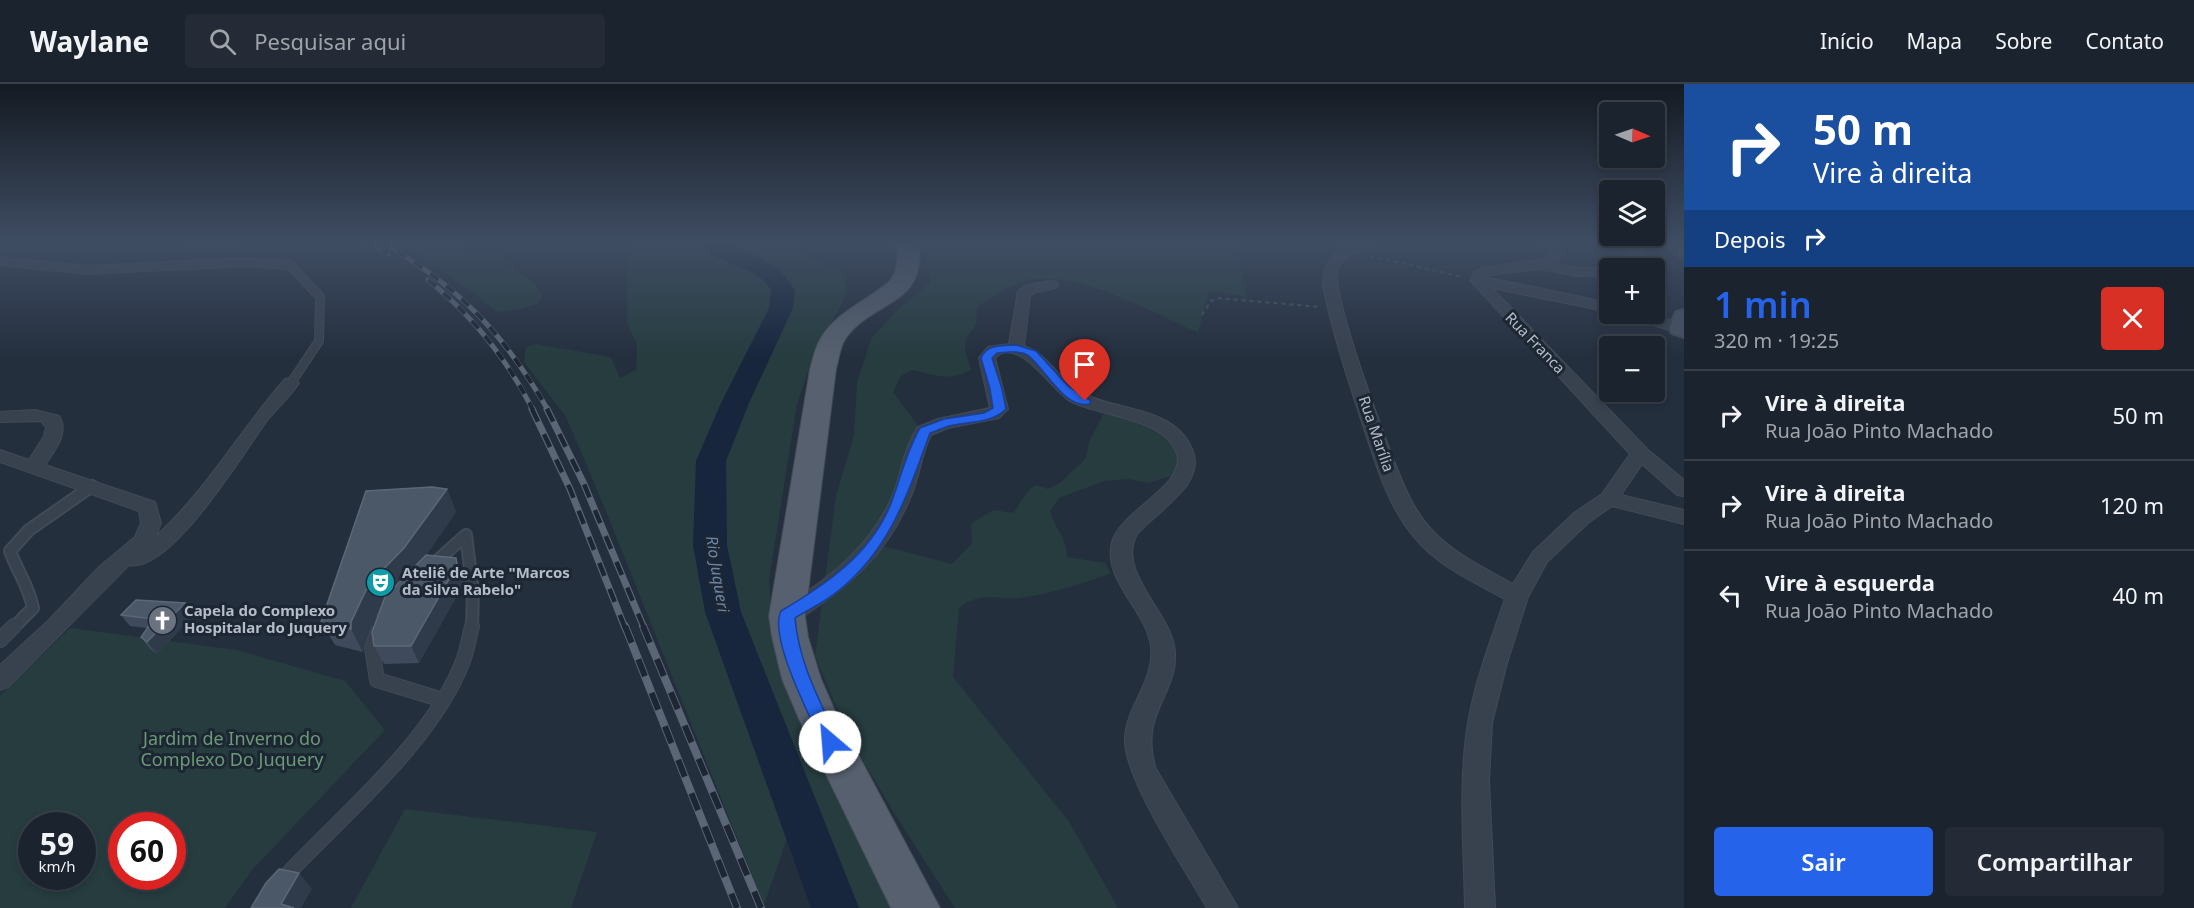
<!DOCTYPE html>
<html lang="pt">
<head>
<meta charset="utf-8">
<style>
	:root { --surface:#1b232e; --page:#242b36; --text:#f1f3f6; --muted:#a0a4aa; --line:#39404a; --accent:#2563eb }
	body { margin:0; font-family:"Noto Sans",sans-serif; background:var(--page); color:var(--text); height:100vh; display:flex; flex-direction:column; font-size:22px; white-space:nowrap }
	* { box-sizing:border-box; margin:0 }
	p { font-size:20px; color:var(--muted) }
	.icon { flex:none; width:33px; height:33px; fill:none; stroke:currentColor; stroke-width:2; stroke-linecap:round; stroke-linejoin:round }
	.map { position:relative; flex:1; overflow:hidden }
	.panel { display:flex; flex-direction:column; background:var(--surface); width:510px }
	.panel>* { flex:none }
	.guide { background:#1a4fa0; color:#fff; overflow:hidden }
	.needle { width:39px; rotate:92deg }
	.buttons { position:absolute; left:1599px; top:18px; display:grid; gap:12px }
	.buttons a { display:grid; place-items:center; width:66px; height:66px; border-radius:6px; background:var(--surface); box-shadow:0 3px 9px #0003,0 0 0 2px var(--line); font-size:30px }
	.speed { position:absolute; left:18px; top:728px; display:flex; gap:12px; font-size:30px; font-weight:700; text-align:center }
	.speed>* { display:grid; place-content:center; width:78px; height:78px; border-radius:50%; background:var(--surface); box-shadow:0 3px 9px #0003,0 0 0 2px var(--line); line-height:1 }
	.speed small { font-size:15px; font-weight:400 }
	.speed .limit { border:9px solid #d22; background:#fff; color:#111 }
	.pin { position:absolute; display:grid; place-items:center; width:51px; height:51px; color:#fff; margin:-62px -26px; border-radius:50% 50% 50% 0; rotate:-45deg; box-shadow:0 0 6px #0007 }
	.pin .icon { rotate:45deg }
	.me { position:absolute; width:66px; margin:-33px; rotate:333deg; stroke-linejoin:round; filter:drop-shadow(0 0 4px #0008) }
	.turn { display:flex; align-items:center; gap:21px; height:126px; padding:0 30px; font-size:27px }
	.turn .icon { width:78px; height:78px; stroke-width:2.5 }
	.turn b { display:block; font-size:42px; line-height:51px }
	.then { display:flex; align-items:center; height:57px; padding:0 30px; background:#0003; gap:12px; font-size:22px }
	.round { display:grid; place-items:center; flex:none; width:63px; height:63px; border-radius:6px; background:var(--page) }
	.summary { display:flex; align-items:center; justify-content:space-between; height:102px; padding:0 30px }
	h1 { font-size:36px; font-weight:600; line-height:45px; color:var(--accent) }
	.primary-button { display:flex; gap:12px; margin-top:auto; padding:12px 30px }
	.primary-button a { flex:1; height:69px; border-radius:6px; background:var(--accent); color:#fff; font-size:24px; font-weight:600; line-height:69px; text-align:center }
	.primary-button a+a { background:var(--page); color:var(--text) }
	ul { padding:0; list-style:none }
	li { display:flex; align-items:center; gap:18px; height:90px; padding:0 30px; border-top:2px solid var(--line) }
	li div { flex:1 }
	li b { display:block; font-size:22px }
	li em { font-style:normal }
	header { display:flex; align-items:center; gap:36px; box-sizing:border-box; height:84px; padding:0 30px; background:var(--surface); border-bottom:2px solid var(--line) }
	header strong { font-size:28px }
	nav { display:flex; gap:33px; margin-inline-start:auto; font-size:21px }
	.search { width:420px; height:54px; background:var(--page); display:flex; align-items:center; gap:15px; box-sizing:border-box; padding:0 21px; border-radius:6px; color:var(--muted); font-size:22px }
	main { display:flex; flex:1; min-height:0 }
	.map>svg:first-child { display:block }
	.green { fill:#263c3f; fill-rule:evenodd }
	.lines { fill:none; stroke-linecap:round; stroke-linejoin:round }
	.river { fill:#17263c; fill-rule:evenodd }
	.lane-far2-casing { stroke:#414a57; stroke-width:10 }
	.lane-far1-casing { stroke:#414a57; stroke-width:14 }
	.lane-casing { stroke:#414a57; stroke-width:16 }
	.street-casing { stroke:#414a57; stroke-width:2 }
	.secondary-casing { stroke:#414a57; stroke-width:4 }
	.primary-casing { stroke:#414a57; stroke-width:2 }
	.path { stroke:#3f5557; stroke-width:2; stroke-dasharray:4 4; stroke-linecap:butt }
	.lane-far2 { stroke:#38414e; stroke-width:8 }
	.lane-far1 { stroke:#38414e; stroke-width:10 }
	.lane { stroke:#38414e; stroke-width:14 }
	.street { fill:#38414e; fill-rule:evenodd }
	.secondary { fill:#465061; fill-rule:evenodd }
	.primary { fill:#56606e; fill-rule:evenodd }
	.rail-far2-casing { stroke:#5a6575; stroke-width:5 }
	.rail-far1-casing { stroke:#5a6575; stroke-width:7 }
	.rail-casing { stroke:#5a6575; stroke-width:8 }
	.rail-far2 { stroke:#1d2633; stroke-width:4; stroke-dasharray:10; stroke-linecap:butt }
	.rail-far1 { stroke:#1d2633; stroke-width:4.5; stroke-dasharray:14; stroke-linecap:butt }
	.rail { stroke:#1d2633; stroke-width:6; stroke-dasharray:18; stroke-linecap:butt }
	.wall { fill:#3f4b5c }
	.shaded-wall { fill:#2f3b4b }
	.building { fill:#4b5868; stroke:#5c6777; stroke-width:1.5 }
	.route { fill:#2563eb; stroke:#184099; stroke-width:1.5 }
	.labels { text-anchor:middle; stroke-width:6; stroke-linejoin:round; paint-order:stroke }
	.street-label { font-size:15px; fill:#b4bcc9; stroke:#1d2633 }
	.poi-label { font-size:15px; font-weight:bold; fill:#b4bcc9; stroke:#1d2633; text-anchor:start }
	.water-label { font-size:16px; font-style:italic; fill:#6d86a8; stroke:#1d2633 }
	.near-park-label { font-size:18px; fill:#6b9a76; stroke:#1d2633 }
</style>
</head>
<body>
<header>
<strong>Waylane</strong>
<div class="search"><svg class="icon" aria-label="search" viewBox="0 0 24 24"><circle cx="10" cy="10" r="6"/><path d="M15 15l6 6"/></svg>Pesquisar aqui</div>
<nav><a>Início</a><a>Mapa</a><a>Sobre</a><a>Contato</a></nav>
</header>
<main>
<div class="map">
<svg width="1684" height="824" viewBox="0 0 1684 824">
	<rect width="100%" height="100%" fill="#242f3e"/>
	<!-- green -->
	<path class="green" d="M 186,157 L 268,157 L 219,164 L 189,162 Z
		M 391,157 L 453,157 C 470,177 479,166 500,166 C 507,189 535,191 542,212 L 538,220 L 520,225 L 497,228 L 470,206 L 424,175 Z
		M 638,157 L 785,157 L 819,177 L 841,185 L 847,200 L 844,216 L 816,265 L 797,320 L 769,496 L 775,567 L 810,649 L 893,824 L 843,824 L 807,735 L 792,740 L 764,821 L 601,415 L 566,333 L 524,278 L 526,263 L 536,260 L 611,273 L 620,294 L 636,286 L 637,262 L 627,238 L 627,177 L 632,161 Z
		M 923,157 L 1238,157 L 1238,169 L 1247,213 L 1209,207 L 1198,249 C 1154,228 1082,189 1034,195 C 1013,198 994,212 977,224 L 976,241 L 966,254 L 965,266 L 971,286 C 946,298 937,291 912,286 L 901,292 L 893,308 L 919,343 L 902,399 L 868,458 L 952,480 L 972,459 L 971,440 L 993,426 L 1013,429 C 1021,420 1025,406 1036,401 L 1048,405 L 1060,399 L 1086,374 L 1089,358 L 1105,327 L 1162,345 L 1182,368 L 1177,390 L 1148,399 L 1128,395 L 1104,397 L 1059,414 L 1050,427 C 1056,448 1066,450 1067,473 L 1105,479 L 1111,489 C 1083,500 1056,508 1026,513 C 998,518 983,505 959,524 L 953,593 L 1070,739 L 1118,824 L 955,824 L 896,732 L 849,653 L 815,572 L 836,412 L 854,351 L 857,299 L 871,255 L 897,226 L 931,198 Z
		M 70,544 L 237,566 L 345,597 L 385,646 L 252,786 L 225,824 L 0,824 L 0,612 ZM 32,741 L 82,741 L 82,792 L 32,792 ZM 122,741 L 172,741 L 172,792 L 122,792 Z
		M 405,725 L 597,748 L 571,824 L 351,824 Z"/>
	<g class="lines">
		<!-- river -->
		<path class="river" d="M 698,157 L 723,157 L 765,177 L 780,186 L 795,206 L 793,224 L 749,319 L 726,377 L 727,461 L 741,528 L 859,824 L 811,824 L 705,528 L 693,461 L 696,377 L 721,319 L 769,224 L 771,206 C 755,179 716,183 698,157 Z"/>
		<defs>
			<path id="lane-far2" d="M 290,181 L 320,213 L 319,257 L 291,299"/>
			<path id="lane-far1" d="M 466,451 L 473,508 L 472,544
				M 430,483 L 466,451
				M 13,544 L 33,524 C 28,500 18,489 10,467 L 29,446 L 92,402"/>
			<path id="lane" d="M 378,548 L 372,564 L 377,596 L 443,616
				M 0,556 L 14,542
				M 280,798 C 339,734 432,659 463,577 C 467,566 469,554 472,542"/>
			<path id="street" d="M 1359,157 L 1379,157 C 1368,168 1345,167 1338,184 C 1329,208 1392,375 1406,406 C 1412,419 1420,433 1430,444 C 1452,469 1484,484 1513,500 L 1533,468 L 1574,429 L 1602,410 L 1630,370 L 1470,196 L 1475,187 L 1482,184 L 1545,175 L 1548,170 L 1537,157 L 1551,157 L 1562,170 L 1556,180 L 1577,184 L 1615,184 L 1610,184 L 1610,191 L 1577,192 L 1541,185 L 1490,191 L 1485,193 L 1610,219 L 1610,228 L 1492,204 L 1647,365 L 1684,396 L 1684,412 L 1677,411 L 1642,380 L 1621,411 L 1684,426 L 1684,440 L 1612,422 L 1588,439 L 1547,478 L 1528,513 L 1507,579 L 1492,639 L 1489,696 L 1495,824 L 1465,824 C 1464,763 1458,699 1468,639 C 1475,597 1491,556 1505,515 C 1474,498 1438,482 1415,454 C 1389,424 1377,384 1365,347 C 1349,299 1333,251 1323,202 C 1323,175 1335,166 1359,157 Z
				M 1631,157 L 1645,157 L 1643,174 L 1633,184 L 1616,184 L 1629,174 Z
				M 0,173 L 87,182 L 246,174 L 290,177 L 297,181 L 290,185 L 246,182 L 87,190 L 0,181 Z
				M 1051,197 L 1056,198 L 1058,201 L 1056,204 L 1036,208 L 1030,212 L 1024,262 C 1050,271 1060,299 1084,310 C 1118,327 1173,323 1191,363 C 1198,377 1195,388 1187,401 C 1174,419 1153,433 1138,449 C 1115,484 1167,526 1174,561 C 1183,607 1137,628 1156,685 L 1238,824 L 1207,824 C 1186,787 1122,692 1125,653 C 1127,621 1155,596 1151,563 C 1147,526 1102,497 1112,458 C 1120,427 1186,402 1177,370 C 1165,333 1100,333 1070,317 C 1052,307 1018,250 995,274 L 1008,325 L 999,334 L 948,344 L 931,351 C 921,370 920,392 911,412 C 887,472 848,503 795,538 L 787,541 L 779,538 L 776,532 L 779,526 C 827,496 872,463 894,408 C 902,386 904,363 918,343 L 938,335 L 990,324 L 979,274 L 988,263 L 1009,260 L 1018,207 L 1027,201 Z
				M 1622,230 L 1645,230 L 1684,240 L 1684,248 L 1680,249 L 1625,233 Z
				M 291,294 L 299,299 C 291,312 279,322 269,334 C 245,365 172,490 129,481 L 8,603 L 0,606 L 0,581 L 49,536 L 99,483 L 135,453 L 141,439 L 139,427 L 0,378 L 0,366 L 29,376 L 44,352 L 46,343 L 41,337 L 0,338 L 0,328 L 35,326 L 59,332 C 70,349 54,367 45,381 L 155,418 L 161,439 L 156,452 C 206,407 240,346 285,295 Z"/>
			<path id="secondary" d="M 1659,157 L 1683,157 L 1684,173 L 1677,171 Z
				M 1684,226 L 1684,253 L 1672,249 L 1669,244 L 1676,228 Z"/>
			<path id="primary" d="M 896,157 L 918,157 C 929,222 874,215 846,254 C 840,262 839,275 836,285 L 805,532 L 808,553 L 821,595 L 835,627 L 940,824 L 891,824 L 799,635 L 782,595 L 772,553 L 769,532 L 810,285 C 813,275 815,263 821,254 C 836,228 868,216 890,197 C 899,184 898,172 896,157 Z"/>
		</defs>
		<!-- lane-far2 casing -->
		<use href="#lane-far2" class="lane-far2-casing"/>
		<!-- lane-far1 casing -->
		<use href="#lane-far1" class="lane-far1-casing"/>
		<!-- lane casing -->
		<use href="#lane" class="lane-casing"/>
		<!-- street casing -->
		<use href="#street" class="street-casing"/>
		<!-- secondary casing -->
		<use href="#secondary" class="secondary-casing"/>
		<!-- primary casing -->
		<use href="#primary" class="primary-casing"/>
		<!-- path -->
		<path class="path" d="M 1370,172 L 1463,193
			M 1202,231 L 1211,217 L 1217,214 L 1320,223"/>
		<!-- lane-far2 -->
		<use href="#lane-far2" class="lane-far2"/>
		<!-- lane-far1 -->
		<use href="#lane-far1" class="lane-far1"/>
		<!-- lane -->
		<use href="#lane" class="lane"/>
		<!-- street -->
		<use href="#street" class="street"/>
		<!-- secondary -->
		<use href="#secondary" class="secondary"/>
		<!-- primary -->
		<use href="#primary" class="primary"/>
		<defs>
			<path id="rail-far2" d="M 364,157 L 388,170
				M 380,157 C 458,202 503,248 548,326
				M 428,196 C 473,232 507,275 533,326"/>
			<path id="rail-far1" d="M 532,325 L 570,405 L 625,544
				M 547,325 L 584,400 L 644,544"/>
			<path id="rail" d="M 625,542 L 737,824
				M 643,542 L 761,824"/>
		</defs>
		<!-- rail-far2 casing -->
		<use href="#rail-far2" class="rail-far2-casing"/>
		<!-- rail-far1 casing -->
		<use href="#rail-far1" class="rail-far1-casing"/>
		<!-- rail casing -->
		<use href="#rail" class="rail-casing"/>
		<!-- rail-far2 -->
		<use href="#rail-far2" class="rail-far2"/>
		<!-- rail-far1 -->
		<use href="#rail-far1" class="rail-far1"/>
		<!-- rail -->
		<use href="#rail" class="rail"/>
	</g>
	<!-- wall -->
	<path class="wall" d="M 447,405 L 456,428 L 424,474 L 456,474 L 463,492 L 464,499 L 419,579 L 384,580 L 374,562 L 381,522 L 364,561 L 363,568 L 335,561 L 321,538 Z
		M 185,519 L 194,531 L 157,570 L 150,565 L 141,553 L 147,544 L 130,542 L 121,531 Z"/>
	<!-- shaded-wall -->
	<path class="shaded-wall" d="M 447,405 L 456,428 L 415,487 L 380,523 L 364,561 L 363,568 L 351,545 L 351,538 L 369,500 Z
		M 456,474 L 463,492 L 464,499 L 419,579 L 411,562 Z
		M 185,519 L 194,531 L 157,570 L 147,558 Z
		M 299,789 L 312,805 L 301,824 L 284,824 L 281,820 Z"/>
	<!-- building -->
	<path class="building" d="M 432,403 L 447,405 L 404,464 L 369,500 L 351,538 L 351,545 L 321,538 L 366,407 Z
		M 426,471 L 456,474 L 457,481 L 411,562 L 374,562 L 372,548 L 385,513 Z
		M 136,516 L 185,519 L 147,558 L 141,553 L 154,535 L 121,531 Z
		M 279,785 L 299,789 L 281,820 L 294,824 L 251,824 L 266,799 Z"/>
	<!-- sky -->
	<linearGradient id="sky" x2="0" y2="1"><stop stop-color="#141a22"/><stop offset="0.58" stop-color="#3f4d63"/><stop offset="1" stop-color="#3f4d63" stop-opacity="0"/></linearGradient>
	<rect width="1684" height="273" fill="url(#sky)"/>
	<!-- route -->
	<path class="route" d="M 1016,261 L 1036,267 L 1068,302 L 1091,317 L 1089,320 C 1065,325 1045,285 1029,272 C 1020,266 1007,268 997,269 L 992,274 L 1002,305 L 1006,325 C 991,340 968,337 949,342 C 942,344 936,347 930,349 C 908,409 890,466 838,507 C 825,518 809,525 795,534 C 799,580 820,617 839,658 L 837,663 L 830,665 L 824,663 C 812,637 768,553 781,527 C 825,501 869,472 890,422 C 900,397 906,368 920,344 L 944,335 L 984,329 L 993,324 L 990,305 L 981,274 C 987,260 1002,262 1016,261 Z"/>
	<!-- icons -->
	<defs>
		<symbol id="theatre-disc" viewBox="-11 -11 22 22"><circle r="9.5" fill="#0f9aa8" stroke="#1d2633"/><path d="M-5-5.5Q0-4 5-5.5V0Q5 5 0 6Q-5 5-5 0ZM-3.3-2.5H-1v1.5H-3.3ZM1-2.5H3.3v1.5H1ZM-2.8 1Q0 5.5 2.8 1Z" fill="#fff"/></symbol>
		<symbol id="church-disc" viewBox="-11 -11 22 22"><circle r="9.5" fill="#6b7280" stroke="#1d2633"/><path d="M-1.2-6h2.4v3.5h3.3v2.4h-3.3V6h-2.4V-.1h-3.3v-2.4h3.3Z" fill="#fff"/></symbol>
	</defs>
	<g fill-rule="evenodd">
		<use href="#theatre-disc" x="364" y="482" width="33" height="33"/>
		<use href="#church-disc" x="146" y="520" width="33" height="33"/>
	</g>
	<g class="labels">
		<!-- street labels -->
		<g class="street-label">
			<text transform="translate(1535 259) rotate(46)" y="5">Rua Franca</text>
			<text transform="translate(1376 350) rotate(71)" y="5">Rua Marília</text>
		</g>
		<!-- poi labels -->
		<g class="poi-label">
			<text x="402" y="494">Ateliê de Arte "Marcos<tspan x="402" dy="17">da Silva Rabelo"</tspan></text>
			<text x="184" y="532">Capela do Complexo<tspan x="184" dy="17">Hospitalar do Juquery</tspan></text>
		</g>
		<!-- water labels -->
		<g class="water-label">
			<text transform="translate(718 490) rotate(81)" y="6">Rio Juqueri</text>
		</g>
		<!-- near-park labels -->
		<g class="near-park-label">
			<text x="232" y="661">Jardim de Inverno do<tspan x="232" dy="21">Complexo Do Juquery</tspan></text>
		</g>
	</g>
</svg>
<div class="buttons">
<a><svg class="needle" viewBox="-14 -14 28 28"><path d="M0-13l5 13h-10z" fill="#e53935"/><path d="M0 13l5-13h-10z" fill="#a0a4aa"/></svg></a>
<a><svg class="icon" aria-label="layers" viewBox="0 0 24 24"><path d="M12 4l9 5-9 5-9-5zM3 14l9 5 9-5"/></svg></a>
<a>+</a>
<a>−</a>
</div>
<div class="speed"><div>59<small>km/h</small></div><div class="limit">60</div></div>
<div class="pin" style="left:1085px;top:317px;background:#d93025"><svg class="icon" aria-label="arrive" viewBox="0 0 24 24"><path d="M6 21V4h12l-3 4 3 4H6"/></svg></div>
<svg class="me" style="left:830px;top:658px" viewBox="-20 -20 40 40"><circle r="19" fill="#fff"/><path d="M0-13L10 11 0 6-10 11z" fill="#2563eb"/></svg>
</div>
<section class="panel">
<div class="guide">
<div class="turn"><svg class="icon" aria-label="right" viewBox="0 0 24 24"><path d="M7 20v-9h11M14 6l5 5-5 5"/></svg><div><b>50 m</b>Vire à direita</div></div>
<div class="then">Depois<svg class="icon" aria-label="right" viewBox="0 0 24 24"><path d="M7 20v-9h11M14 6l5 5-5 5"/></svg></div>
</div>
<div class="summary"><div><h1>1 min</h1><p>320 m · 19:25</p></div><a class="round" style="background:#d93025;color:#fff"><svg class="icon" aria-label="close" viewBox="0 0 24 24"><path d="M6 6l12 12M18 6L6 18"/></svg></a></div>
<ul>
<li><svg class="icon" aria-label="right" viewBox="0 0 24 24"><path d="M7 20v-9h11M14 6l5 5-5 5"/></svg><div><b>Vire à direita</b><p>Rua João Pinto Machado</p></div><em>50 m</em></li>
<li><svg class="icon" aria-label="right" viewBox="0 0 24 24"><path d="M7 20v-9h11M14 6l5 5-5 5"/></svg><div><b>Vire à direita</b><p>Rua João Pinto Machado</p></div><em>120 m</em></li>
<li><svg class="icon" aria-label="left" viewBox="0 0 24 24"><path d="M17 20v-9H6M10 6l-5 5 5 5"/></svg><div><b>Vire à esquerda</b><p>Rua João Pinto Machado</p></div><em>40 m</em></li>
</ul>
<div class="primary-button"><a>Sair</a><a>Compartilhar</a></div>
</section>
</main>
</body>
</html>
